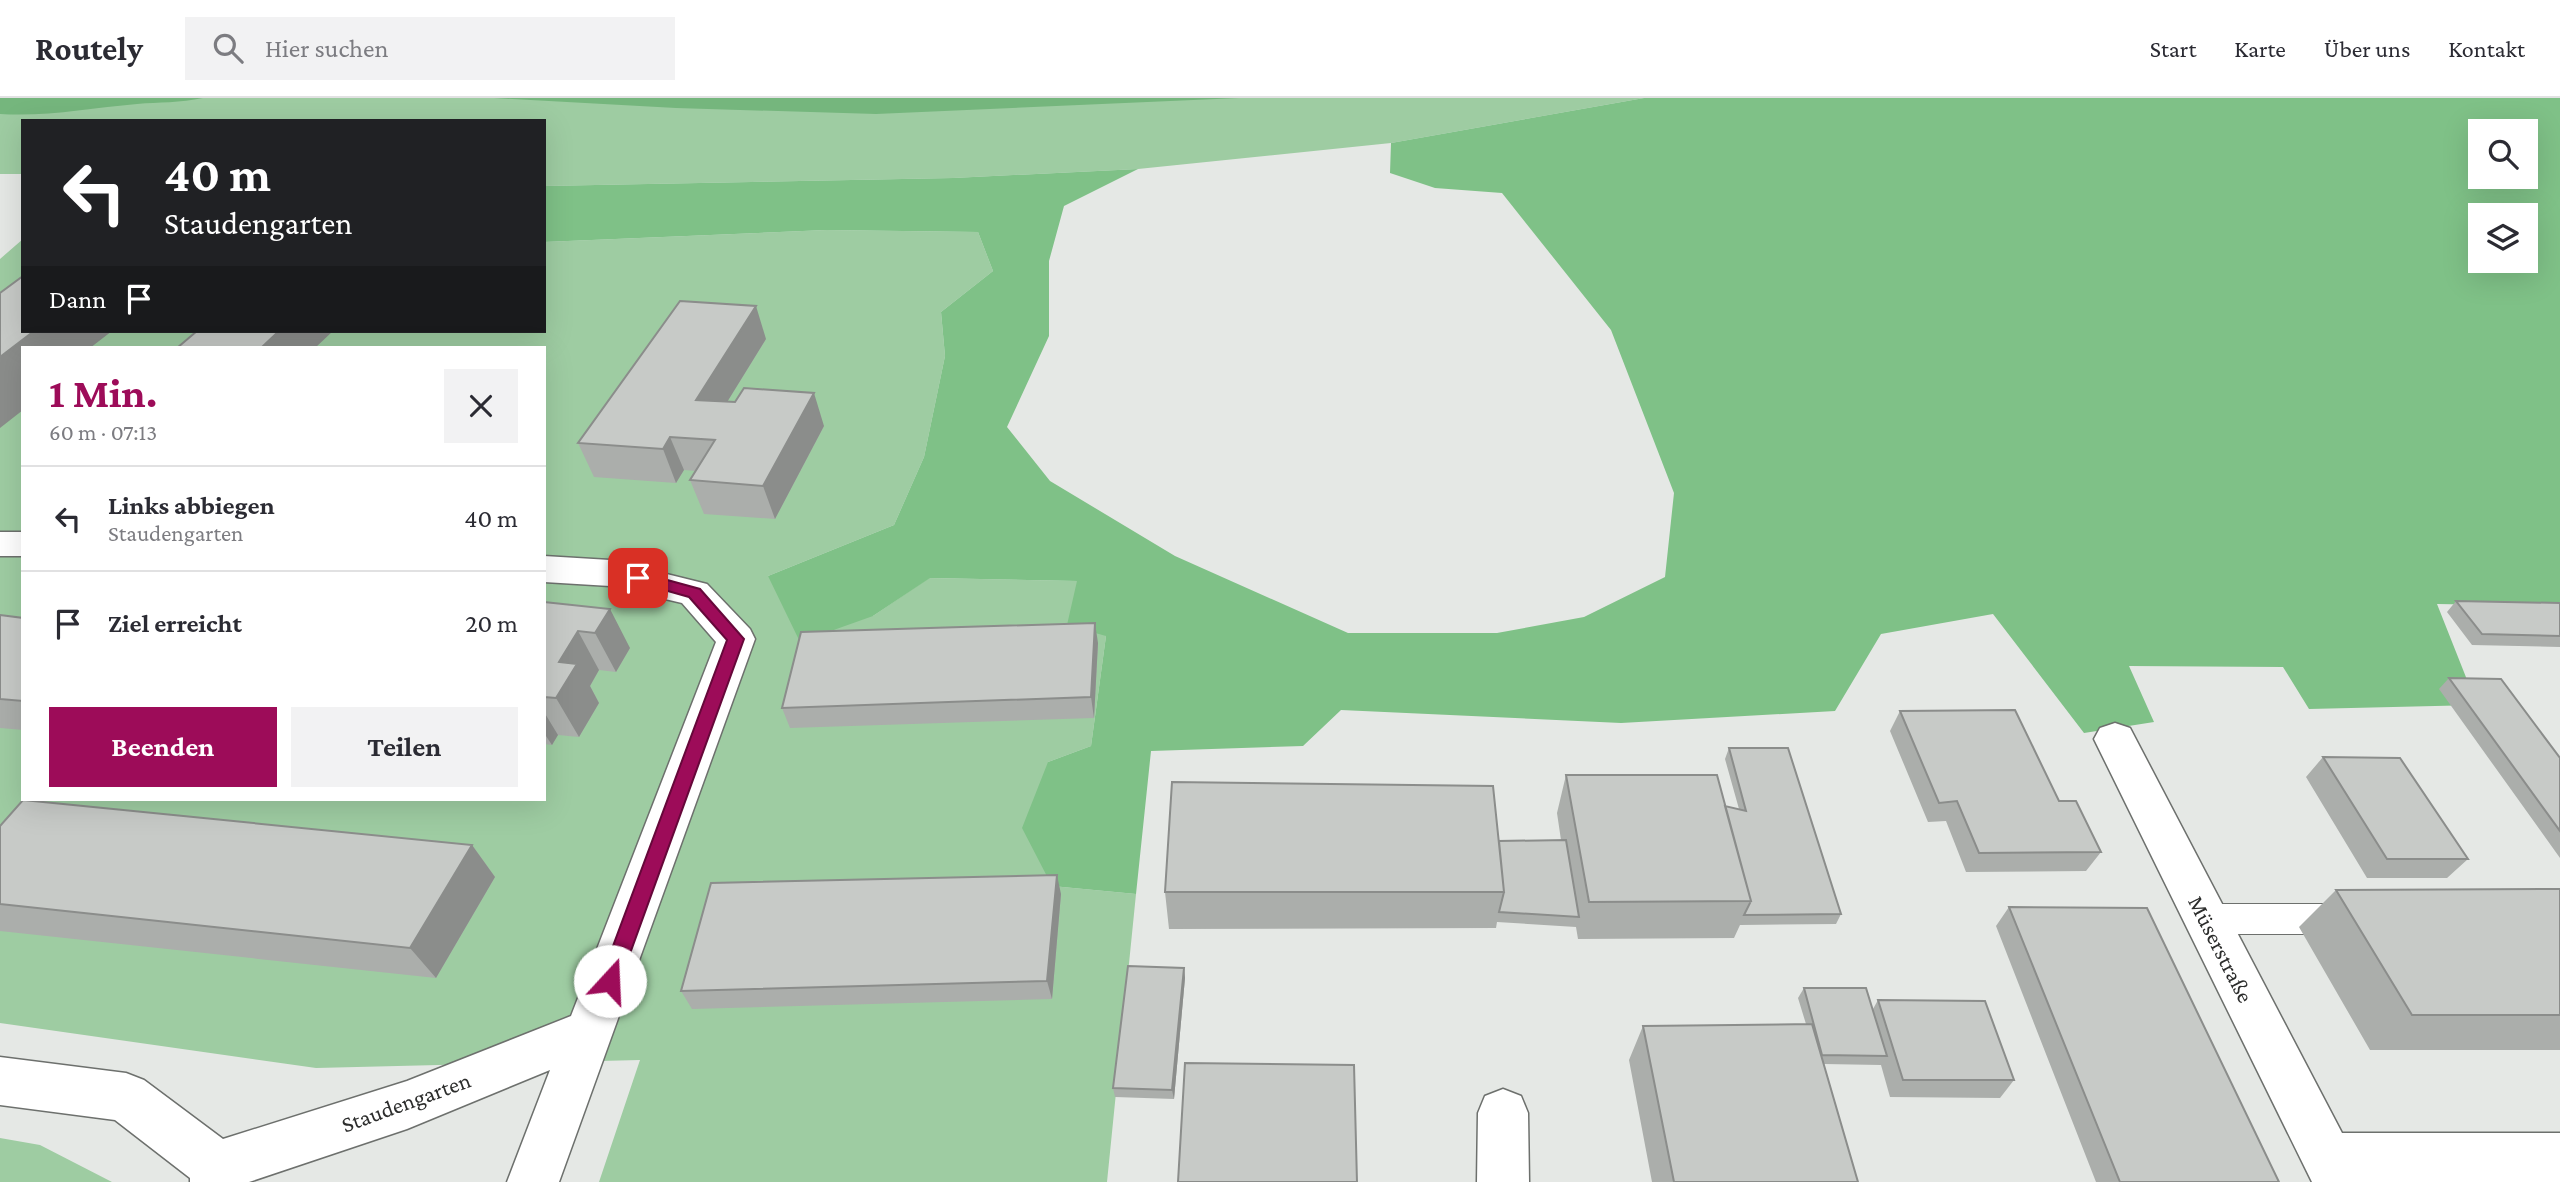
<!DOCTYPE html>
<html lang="de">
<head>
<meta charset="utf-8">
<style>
	:root { --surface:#fff; --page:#f2f2f3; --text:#2b2b33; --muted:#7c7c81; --line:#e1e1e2; --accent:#9d0c59 }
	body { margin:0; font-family:"Crimson Pro",serif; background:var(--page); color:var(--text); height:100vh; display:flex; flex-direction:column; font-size:26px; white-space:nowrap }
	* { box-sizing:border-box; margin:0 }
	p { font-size:23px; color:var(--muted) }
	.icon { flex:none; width:38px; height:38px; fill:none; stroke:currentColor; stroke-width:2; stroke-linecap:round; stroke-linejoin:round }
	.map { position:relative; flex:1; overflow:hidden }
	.sheet { position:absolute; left:21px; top:248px; width:525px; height:455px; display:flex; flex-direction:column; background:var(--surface); border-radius:0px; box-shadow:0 7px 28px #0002 }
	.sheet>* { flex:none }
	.hud { position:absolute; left:21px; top:21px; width:525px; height:214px; border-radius:0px; box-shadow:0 7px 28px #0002; background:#202124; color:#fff; overflow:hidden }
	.controls { position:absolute; left:2468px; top:21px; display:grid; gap:14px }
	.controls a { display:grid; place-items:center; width:70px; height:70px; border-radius:0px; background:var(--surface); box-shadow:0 7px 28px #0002; font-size:35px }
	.pin { position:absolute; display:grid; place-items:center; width:60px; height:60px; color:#fff; margin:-30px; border-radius:14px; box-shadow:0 4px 10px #0006 }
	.me { position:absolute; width:77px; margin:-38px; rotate:20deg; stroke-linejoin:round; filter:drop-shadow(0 0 5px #0008) }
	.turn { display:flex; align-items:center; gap:24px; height:147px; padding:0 28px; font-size:32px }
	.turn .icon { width:91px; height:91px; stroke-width:2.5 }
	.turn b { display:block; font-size:49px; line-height:60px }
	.then { display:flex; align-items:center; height:66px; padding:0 28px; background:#0003; gap:14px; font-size:26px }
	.round { display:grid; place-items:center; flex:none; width:74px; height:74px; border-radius:0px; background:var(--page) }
	.overview { display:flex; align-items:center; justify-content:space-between; height:119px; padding:0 28px }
	h1 { font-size:42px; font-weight:700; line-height:52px; color:var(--accent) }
	.primary-button { display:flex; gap:14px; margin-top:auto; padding:14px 28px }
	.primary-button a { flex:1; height:80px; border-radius:0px; background:var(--accent); color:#fff; font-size:28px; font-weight:700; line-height:80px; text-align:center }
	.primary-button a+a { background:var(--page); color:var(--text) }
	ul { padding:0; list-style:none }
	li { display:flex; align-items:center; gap:21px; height:105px; padding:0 28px; border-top:2px solid var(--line) }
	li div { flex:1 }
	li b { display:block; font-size:26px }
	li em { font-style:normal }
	header { display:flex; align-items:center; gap:42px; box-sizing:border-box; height:98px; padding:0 35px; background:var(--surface); border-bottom:2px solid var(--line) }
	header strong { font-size:33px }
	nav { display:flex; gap:38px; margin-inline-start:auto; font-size:24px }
	.search { width:490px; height:63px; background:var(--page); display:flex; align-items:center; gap:18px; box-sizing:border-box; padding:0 24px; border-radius:0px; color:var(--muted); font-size:26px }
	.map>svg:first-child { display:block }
	.green { fill:#9ecca2; fill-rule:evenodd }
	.forest { fill:#7fc187; fill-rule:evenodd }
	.water { fill:#75b67d }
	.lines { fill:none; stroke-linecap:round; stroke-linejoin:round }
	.service-casing { stroke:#6d706d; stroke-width:2 }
	.minor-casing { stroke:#6d706d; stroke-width:3 }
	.service { fill:#fff; fill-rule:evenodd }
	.minor { fill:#fff; fill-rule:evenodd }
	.wall { fill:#abaeab }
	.shaded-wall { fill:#8b8d8b }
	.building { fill:#c7cac7; stroke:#8b8d8b; stroke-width:2 }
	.route { fill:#9d0c59; stroke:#66083a; stroke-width:2 }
	.labels { text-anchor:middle; stroke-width:6; stroke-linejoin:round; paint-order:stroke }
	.near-street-label { font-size:23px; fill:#2c2d2c; stroke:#fff }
</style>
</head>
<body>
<header>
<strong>Routely</strong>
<div class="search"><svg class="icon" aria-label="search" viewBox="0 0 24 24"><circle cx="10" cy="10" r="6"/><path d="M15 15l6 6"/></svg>Hier suchen</div>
<nav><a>Start</a><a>Karte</a><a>Über uns</a><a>Kontakt</a></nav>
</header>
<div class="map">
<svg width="2560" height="1084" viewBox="0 0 2560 1084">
	<rect width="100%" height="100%" fill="#e5e8e5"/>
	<!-- green -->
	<path class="green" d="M 0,0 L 1644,0 L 1391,45 L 1138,71 L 953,80 L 544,88 L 544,23 L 23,23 L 23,76 L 0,76 Z
		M 826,132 L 978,134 L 993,173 L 941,214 L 945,258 L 924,359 L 894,427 L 768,478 L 873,518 L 929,480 L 1077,483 L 1106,538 L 1091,648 L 1048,664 L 1052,788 L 1136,796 L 1107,1084 L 599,1084 L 640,962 L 316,970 L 0,925 L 0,161 L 23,141 L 23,233 L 544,233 L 544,144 ZM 23,250 L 544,250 L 544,702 L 23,702 Z
		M 0,1040 L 40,1047 L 112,1084 L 0,1084 Z"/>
	<!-- forest -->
	<path class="forest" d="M 1644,0 L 2560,0 L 2560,508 L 2437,506 L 2477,607 L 2309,611 L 2283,569 L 2129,568 L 2154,624 L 2084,635 L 1993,516 L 1881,536 L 1835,613 L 1621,625 L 1341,612 L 1303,648 L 1151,653 L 1136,796 L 1052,788 L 1022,730 L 1048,664 L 1091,648 L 1106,538 L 1067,527 L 1077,483 L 930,480 L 873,518 L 800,544 L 768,478 L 894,427 L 924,359 L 945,258 L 941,214 L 993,173 L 978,134 L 826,132 L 544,144 L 544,88 L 953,80 L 1138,71 L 1064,108 L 1049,163 L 1049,238 L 1007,329 L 1050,383 L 1175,458 L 1348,535 L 1497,535 L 1584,519 L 1665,479 L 1674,395 L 1611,232 L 1502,95 L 1435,90 L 1390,75 L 1391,45 ZM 2480,33 L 2525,33 L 2525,79 L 2480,79 ZM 2480,117 L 2525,117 L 2525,163 L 2480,163 Z"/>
	<!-- water -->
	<path class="water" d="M 0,0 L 203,0 C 180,5 159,4 137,6 C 91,10 46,19 0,16 Z
		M 494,0 L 1239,0 L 876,16 L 676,10 Z"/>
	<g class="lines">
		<defs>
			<path id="service" d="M 2206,806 L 2345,806 L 2357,810 L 2363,821 L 2357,832 L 2345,836 L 2206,836 L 2194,832 L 2188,821 L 2194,810 Z"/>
			<path id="minor" d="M 0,434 L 23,434 L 23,458 L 0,458 Z
				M 544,458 L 610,462 L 707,486 L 750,531 L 755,541 L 559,1084 L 507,1084 L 550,972 L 407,1031 L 249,1084 L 190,1084 L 190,1080 L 115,1022 L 0,1007 L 0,959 L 126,975 L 144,982 L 223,1041 L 407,983 L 571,918 L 716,544 L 682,505 L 610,488 L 544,484 Z
				M 2115,625 L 2130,630 L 2342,1035 L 2560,1035 L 2560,1084 L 2312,1084 L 2094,641 L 2100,630 Z
				M 1503,991 L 1521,998 L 1528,1015 L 1529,1084 L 1477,1084 L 1478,1015 L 1485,998 Z"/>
		</defs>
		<!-- service casing -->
		<use href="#service" class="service-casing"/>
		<!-- minor casing -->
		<use href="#minor" class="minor-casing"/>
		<!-- service -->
		<use href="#service" class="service"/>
		<!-- minor -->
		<use href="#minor" class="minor"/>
	</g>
	<!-- wall -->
	<path class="wall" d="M 766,241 L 727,304 L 824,328 L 775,421 L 704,416 L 690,382 L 696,373 L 684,372 L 676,385 L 594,379 L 578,345 Z
		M 2456,503 L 2560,505 L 2560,549 L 2472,547 L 2447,514 Z
		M 544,504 L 630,550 L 616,574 L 599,572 L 590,588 L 599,605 L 579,639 L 558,637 L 552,647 L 544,646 Z
		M 0,517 L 23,520 L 23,632 L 0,630 Z
		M 1098,545 L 1094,620 L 790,630 L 782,610 Z
		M 2449,580 L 2560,660 L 2560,760 L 2439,591 Z
		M 1900,613 L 2059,703 L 2101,754 L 2086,773 L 1966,774 L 1946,723 L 1928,724 L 1890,633 Z
		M 1729,650 L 1841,816 L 1836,826 L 1740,827 L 1734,840 L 1578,841 L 1576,829 L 1497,824 L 1496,830 L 1169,831 L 1165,794 L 1499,743 L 1561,742 L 1557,715 L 1566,677 L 1739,711 L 1725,661 Z
		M 2323,659 L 2468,761 L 2447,780 L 2367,780 L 2306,679 Z
		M 0,728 L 472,747 L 495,779 L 436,880 L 0,833 Z
		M 2560,791 L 2560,952 L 2370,952 L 2299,829 L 2336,792 Z
		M 1061,796 L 1052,901 L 692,911 L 681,893 Z
		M 2009,809 L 2279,1084 L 2096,1084 L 1996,828 Z
		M 1184,870 L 1185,880 L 1174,1001 L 1115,999 L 1113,990 Z
		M 1804,890 L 1873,911 L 1878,902 L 2014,982 L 2000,1000 L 1890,999 L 1881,967 L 1824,966 L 1858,1084 L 1652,1084 L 1629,962 L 1643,928 L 1806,926 L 1798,900 Z"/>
	<!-- shaded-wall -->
	<path class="shaded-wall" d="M 756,208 L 766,241 L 708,335 L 696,302 Z
		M 34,233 L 112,233 L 90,250 L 23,250 L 23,312 L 0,330 L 0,259 Z
		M 279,233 L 333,233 L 315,250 L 261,250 Z
		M 814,295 L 824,328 L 775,421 L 763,388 Z
		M 670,339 L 684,372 L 676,385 L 663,351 Z
		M 610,511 L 630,550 L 616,574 L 595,535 Z
		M 1095,525 L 1098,545 L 1094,620 L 1091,599 Z
		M 578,533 L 599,572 L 590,588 L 599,605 L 579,639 L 556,600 L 559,564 Z
		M 544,614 L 558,637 L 552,647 L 544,635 Z
		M 472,747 L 495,779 L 436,880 L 410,850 Z
		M 1057,777 L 1061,796 L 1052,901 L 1047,883 Z
		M 1184,870 L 1185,880 L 1174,1001 L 1172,992 Z"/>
	<!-- building -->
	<path class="building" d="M 23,178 L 23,233 L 34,233 L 0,259 L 0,195 Z
		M 680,203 L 756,208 L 696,302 L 735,304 L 744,290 L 814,295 L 763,388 L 690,382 L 715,342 L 670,339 L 663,351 L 578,345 Z
		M 197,233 L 279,233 L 261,250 L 177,250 Z
		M 2456,503 L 2560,505 L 2560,538 L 2482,536 Z
		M 544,504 L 610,511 L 595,535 L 578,533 L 559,564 L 577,566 L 556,600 L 544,599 Z
		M 0,517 L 23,520 L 23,603 L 0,601 Z
		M 1095,525 L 1091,599 L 782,610 L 801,534 Z
		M 2449,580 L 2501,581 L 2560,660 L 2560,733 Z
		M 2015,612 L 2059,703 L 2076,703 L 2101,754 L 1979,755 L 1957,703 L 1939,705 L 1900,613 Z
		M 1729,650 L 1788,650 L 1841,816 L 1744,817 L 1751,803 L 1725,708 L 1746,713 Z
		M 2323,659 L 2400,660 L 2468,761 L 2387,761 Z
		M 1566,677 L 1717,677 L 1751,803 L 1589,804 Z
		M 1172,684 L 1493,688 L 1504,794 L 1165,794 Z
		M 23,702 L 472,747 L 410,850 L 0,806 L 0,728 Z
		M 1566,742 L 1579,819 L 1499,814 L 1504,794 L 1499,743 Z
		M 1057,777 L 1047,883 L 681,893 L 711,785 Z
		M 2560,791 L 2560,917 L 2412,917 L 2336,792 Z
		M 2009,809 L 2147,810 L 2279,1084 L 2120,1084 Z
		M 1128,868 L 1184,870 L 1172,992 L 1113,990 Z
		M 1804,890 L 1866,890 L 1887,958 L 1822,957 Z
		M 1878,902 L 1985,903 L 2014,982 L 1903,982 Z
		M 1812,926 L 1858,1084 L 1674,1084 L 1643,928 Z
		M 1185,965 L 1354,967 L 1357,1084 L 1178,1084 Z"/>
	<!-- route -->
	<path class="route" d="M 638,474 L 700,491 L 744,541 L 620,883 L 617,889 L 610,892 L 603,889 L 600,883 L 727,542 L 689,499 L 632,483 L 630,480 Z"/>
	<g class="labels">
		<!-- near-street labels -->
		<g class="near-street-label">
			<text transform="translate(2221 851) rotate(63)" y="8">Müserstraße</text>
			<text transform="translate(406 1004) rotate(-20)" y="8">Staudengarten</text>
		</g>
	</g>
</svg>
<div class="controls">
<a><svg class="icon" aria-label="search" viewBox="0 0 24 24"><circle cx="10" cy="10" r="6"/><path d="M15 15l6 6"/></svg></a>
<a><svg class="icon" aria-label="layers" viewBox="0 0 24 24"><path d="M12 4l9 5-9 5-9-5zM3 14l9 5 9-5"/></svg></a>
</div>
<div class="pin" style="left:638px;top:480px;background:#d93025"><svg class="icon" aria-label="arrive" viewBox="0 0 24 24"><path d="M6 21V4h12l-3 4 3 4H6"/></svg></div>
<svg class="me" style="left:610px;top:883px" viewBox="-20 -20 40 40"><circle r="19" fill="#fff"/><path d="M0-13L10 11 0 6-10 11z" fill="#9d0c59"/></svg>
<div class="hud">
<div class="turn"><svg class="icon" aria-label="left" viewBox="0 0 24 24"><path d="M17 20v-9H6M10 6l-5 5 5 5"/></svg><div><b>40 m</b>Staudengarten</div></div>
<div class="then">Dann<svg class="icon" aria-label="arrive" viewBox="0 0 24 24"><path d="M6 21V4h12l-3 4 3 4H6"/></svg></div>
</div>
<section class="sheet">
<div class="overview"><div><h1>1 Min.</h1><p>60 m · 07:13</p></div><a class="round"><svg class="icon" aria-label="close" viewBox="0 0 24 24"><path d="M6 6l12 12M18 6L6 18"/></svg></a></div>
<ul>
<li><svg class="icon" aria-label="left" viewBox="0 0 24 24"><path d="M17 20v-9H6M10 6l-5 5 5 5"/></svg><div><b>Links abbiegen</b><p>Staudengarten</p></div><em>40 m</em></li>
<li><svg class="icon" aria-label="arrive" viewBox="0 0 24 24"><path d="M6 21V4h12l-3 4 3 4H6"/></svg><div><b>Ziel erreicht</b></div><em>20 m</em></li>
</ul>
<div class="primary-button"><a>Beenden</a><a>Teilen</a></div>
</section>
</div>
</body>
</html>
